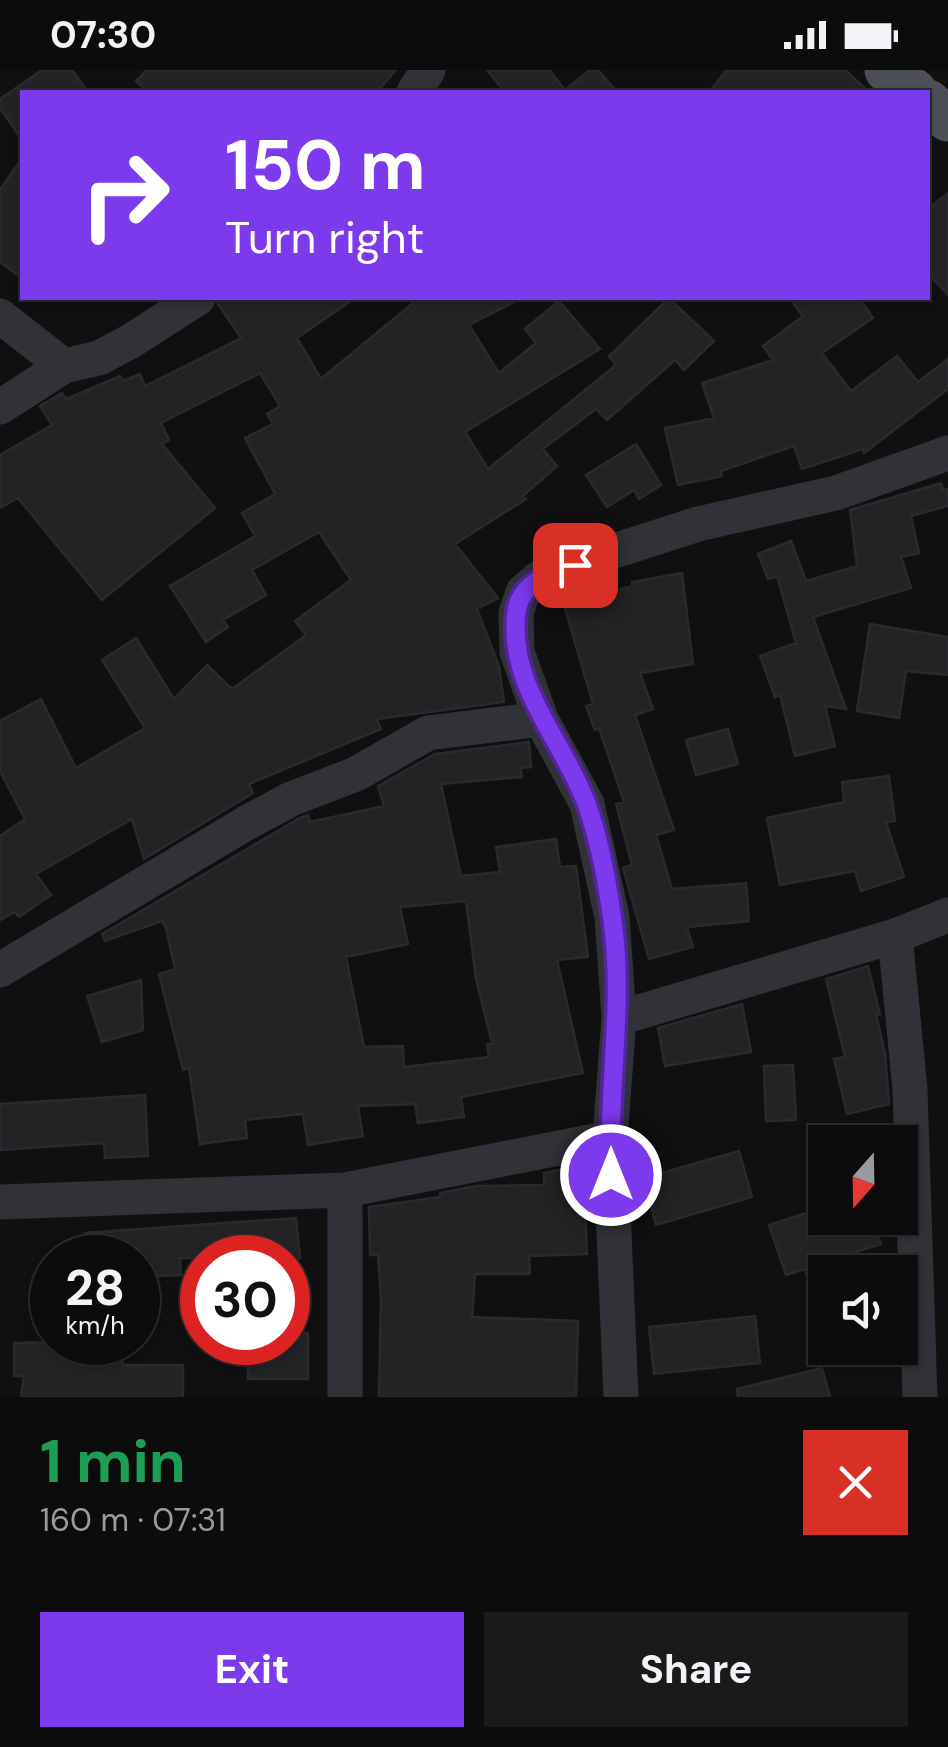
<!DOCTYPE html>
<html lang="en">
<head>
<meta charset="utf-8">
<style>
	:root { --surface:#0c0c0d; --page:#1a1a1b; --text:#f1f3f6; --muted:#9a9b9d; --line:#2c2c2e; --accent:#7c3aed }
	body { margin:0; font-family:"DM Sans",sans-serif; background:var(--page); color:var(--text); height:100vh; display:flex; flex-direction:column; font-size:38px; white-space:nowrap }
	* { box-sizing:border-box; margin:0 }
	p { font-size:32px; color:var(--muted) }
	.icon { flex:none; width:55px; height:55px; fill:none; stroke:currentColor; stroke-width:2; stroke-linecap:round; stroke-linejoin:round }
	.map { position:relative; height:1327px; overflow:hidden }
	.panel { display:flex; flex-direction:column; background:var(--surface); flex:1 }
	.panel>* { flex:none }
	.banner { position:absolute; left:20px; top:20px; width:910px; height:210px; border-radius:0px; box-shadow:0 2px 8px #0004,0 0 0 2px var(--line); background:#7c3aed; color:#fff; overflow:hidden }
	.needle { width:65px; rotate:200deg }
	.fabs { position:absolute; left:808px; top:1055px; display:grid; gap:20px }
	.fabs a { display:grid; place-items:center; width:110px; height:110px; border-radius:0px; background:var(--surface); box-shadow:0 2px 8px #0004,0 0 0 2px var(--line); font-size:50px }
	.speed { position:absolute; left:30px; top:1165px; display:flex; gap:20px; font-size:50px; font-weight:700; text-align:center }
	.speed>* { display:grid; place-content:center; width:130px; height:130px; border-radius:50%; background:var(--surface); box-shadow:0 2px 8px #0004,0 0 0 2px var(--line); line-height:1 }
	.speed small { font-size:25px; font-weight:400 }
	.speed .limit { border:15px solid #d22; background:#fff; color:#111 }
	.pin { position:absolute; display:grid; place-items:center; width:85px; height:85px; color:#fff; margin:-42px; border-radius:20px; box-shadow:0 5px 15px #0006 }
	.me { position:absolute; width:110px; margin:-55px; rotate:0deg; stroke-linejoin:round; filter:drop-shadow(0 0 8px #0008) }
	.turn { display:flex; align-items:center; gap:35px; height:210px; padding:0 40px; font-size:45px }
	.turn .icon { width:130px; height:130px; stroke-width:2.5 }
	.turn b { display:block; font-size:70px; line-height:85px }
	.round { display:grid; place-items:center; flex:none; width:105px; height:105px; border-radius:0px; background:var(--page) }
	.summary { display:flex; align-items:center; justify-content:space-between; height:170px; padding:0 40px }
	h1 { font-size:60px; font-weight:700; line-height:75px; color:#1e9e55 }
	.action { display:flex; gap:20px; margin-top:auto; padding:20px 40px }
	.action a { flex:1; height:115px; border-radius:0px; background:var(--accent); color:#fff; font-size:40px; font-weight:700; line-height:115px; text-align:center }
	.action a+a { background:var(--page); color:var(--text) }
	.status { display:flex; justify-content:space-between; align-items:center; height:70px; padding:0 50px; background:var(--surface); direction:ltr }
	.status svg { height:28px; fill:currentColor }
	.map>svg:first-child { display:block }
	.building { fill:#232326; stroke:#2a2a2e; stroke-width:2.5; fill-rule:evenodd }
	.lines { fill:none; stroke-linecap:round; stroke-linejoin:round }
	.minor { stroke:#313237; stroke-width:35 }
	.major { stroke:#4c4f56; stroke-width:45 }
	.route-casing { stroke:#51269a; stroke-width:25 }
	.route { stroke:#7c3aed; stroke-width:18 }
</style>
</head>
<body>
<div class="status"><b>07:30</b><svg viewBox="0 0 49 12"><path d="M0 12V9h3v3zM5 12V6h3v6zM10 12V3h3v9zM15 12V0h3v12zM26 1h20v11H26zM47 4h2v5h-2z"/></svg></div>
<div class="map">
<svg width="948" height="1327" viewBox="0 0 948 1327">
	<rect width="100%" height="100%" fill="#101011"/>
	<!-- building -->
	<path class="building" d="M 42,0 L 72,0 L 88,22 L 22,22 L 22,70 L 0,38 L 0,29 Z
		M 147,0 L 396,0 L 377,22 L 148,22 L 136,11 Z
		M 487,0 L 549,0 L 565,20 L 590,0 L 598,0 L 617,22 L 505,22 Z
		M 727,0 L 845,0 L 869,22 L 709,22 Z
		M 22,88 L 22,208 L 0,192 L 0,120 Z
		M 948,123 L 948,225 L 928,204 L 928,139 Z
		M 219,228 L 355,228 L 297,268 L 321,309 L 419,228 L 522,228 L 469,255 L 499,303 L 536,273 L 525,259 L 559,231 L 600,279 L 465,362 L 488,399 L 616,295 L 609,286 L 669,228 L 714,271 L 684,300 L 675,290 L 607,350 L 596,339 L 543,379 L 557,396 L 523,426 L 526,429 L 455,474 L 498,528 L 477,539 L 499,596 L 504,632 L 377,649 L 381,659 L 249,714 L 253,723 L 144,789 L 132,749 L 36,804 L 51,825 L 19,847 L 15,842 L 0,850 L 0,766 L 25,749 L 0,701 L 0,651 L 41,629 L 76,698 L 145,658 L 102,590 L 136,568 L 174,629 L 207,595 L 232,619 L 306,565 L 295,551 L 351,510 L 319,462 L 252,500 L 266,525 L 223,550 L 228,557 L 206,572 L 170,516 L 255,466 L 242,443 L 275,424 L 245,368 L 273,354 L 267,344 L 280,336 L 260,303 L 161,353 L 169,370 L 162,374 L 215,438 L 102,530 L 18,428 L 0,438 L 0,385 L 52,355 L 40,336 L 62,323 L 66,329 L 120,306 L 123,311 L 140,304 L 145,316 L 241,268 L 218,234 Z
		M 789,228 L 859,228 L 873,248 L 822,283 L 851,321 L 897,286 L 918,312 L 948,289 L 948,319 L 864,383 L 863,379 L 802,399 L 794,376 L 721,401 L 722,406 L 678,415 L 665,358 L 714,348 L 702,313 L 773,290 L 763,276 L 803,246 Z
		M 636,374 L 661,415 L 639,429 L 634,420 L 607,437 L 586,405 Z
		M 941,413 L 943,420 L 948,419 L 948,436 L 911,446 L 919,483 L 901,487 L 911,518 L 813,547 L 846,639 L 825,636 L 835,676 L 795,686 L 780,625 L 775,627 L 760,586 L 796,573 L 777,506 L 768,509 L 758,484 L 791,471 L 806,511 L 857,496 L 850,440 Z
		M 682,503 L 693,594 L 640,603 L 653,639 L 635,645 L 674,760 L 656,765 L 672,819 L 746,813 L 749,851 L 687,857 L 693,877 L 649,889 L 623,798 L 632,795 L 616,734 L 624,732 L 599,658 L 595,660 L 586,636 L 593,634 L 564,535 L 632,516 L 632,512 Z
		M 870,554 L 948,567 L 948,605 L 906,601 L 899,648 L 857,641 Z
		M 728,659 L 738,694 L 696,705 L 686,670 Z
		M 529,672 L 531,697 L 520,698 L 522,707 L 441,714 L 461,806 L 500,802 L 496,777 L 556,769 L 560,797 L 576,796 L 588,887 L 557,890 L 583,1003 L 461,1027 L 464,1047 L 418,1053 L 415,1034 L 358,1036 L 363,1066 L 308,1075 L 303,1044 L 245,1050 L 247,1068 L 200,1074 L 189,998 L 183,1000 L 159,904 L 175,899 L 166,858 L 162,851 L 105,871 L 102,864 L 300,748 L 308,745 L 310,752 L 384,736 L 378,716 L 435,684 ZM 466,831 L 476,909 L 492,973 L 487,974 L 489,987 L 404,997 L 403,976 L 364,977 L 346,887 L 408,874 L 400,837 Z
		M 889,706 L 895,751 L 886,752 L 904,807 L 861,821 L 855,801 L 780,815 L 767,748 L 844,732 L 842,712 Z
		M 868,896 L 880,944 L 876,945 L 885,983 L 889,1034 L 847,1044 L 834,989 L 845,987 L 826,909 Z
		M 141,910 L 143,960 L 102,972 L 87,926 Z
		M 742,934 L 751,982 L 665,996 L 658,958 Z
		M 793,995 L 796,1050 L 766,1051 L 764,996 Z
		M 145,1025 L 148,1086 L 105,1088 L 104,1073 L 0,1080 L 0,1034 Z
		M 739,1081 L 752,1127 L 656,1155 L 643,1108 Z
		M 583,1095 L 587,1184 L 529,1186 L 530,1204 L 475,1204 L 472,1247 L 578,1251 L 576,1327 L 379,1327 L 381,1227 L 378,1185 L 370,1185 L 369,1137 L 440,1127 L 440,1123 L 476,1116 L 544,1115 L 544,1103 Z
		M 825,1137 L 825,1148 L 872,1148 L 881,1174 L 825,1192 L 825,1247 L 819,1248 L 805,1199 L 786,1205 L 769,1155 Z
		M 296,1148 L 300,1188 L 180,1188 L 181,1205 L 138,1207 L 138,1188 L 86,1188 L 85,1163 Z
		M 755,1246 L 760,1293 L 654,1304 L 649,1257 Z
		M 288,1263 L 308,1263 L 308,1309 L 248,1309 L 248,1272 L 288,1272 Z
		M 72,1272 L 123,1272 L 122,1295 L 183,1295 L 183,1327 L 21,1327 L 24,1306 L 14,1306 L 14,1273 Z
		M 822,1298 L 830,1327 L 738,1327 L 737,1319 Z"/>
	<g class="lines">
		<!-- minor -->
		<path class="minor" d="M 414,22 L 428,0
			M 0,246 L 64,296
			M 0,337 L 64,296 L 99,288 L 131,271 L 198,228
			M 895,866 L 910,1019 L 920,1327
			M 0,900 L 248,752 L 291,729 L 356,704 L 428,663 L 541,649
			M 619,948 L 895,866 L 948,845
			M 345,1120 L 345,1327
			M 0,1132 L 345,1120 L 610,1068
			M 621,1327 L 610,1068 L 619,948 L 612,847 L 587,734 L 541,649 L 517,582 L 516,543 L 523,522 L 539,508 L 611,482 L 698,454 L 836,423 L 948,383"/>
		<!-- major -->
		<path class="major" d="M 887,0 L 915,22
			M 928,32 L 948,49"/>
	</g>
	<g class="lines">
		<defs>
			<path id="route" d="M 575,495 C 548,505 519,512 516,545 C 509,618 564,671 587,735 C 599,769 607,811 612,847 C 625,934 607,1019 611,1105"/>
		</defs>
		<!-- route casing -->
		<use href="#route" class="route-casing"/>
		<!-- route -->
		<use href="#route" class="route"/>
	</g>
</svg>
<div class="fabs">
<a><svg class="needle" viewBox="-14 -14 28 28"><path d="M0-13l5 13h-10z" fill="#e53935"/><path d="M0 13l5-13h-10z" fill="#9a9b9d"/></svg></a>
<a><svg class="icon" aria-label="sound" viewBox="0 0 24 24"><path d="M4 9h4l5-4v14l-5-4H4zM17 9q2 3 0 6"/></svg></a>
</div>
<div class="speed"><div>28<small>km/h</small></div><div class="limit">30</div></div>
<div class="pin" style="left:575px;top:495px;background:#d93025"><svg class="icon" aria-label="arrive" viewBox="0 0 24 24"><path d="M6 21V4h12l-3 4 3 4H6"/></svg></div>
<svg class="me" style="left:611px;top:1105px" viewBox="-20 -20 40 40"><circle r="17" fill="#7c3aed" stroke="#fff" stroke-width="3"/><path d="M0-11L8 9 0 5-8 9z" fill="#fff"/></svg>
<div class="banner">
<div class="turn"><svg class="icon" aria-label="right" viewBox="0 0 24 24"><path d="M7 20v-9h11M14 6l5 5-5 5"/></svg><div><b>150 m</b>Turn right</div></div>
</div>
</div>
<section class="panel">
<div class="summary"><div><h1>1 min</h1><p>160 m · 07:31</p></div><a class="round" style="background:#d93025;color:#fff"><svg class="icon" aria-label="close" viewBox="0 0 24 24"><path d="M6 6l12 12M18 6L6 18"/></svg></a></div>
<div class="action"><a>Exit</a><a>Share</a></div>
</section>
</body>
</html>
